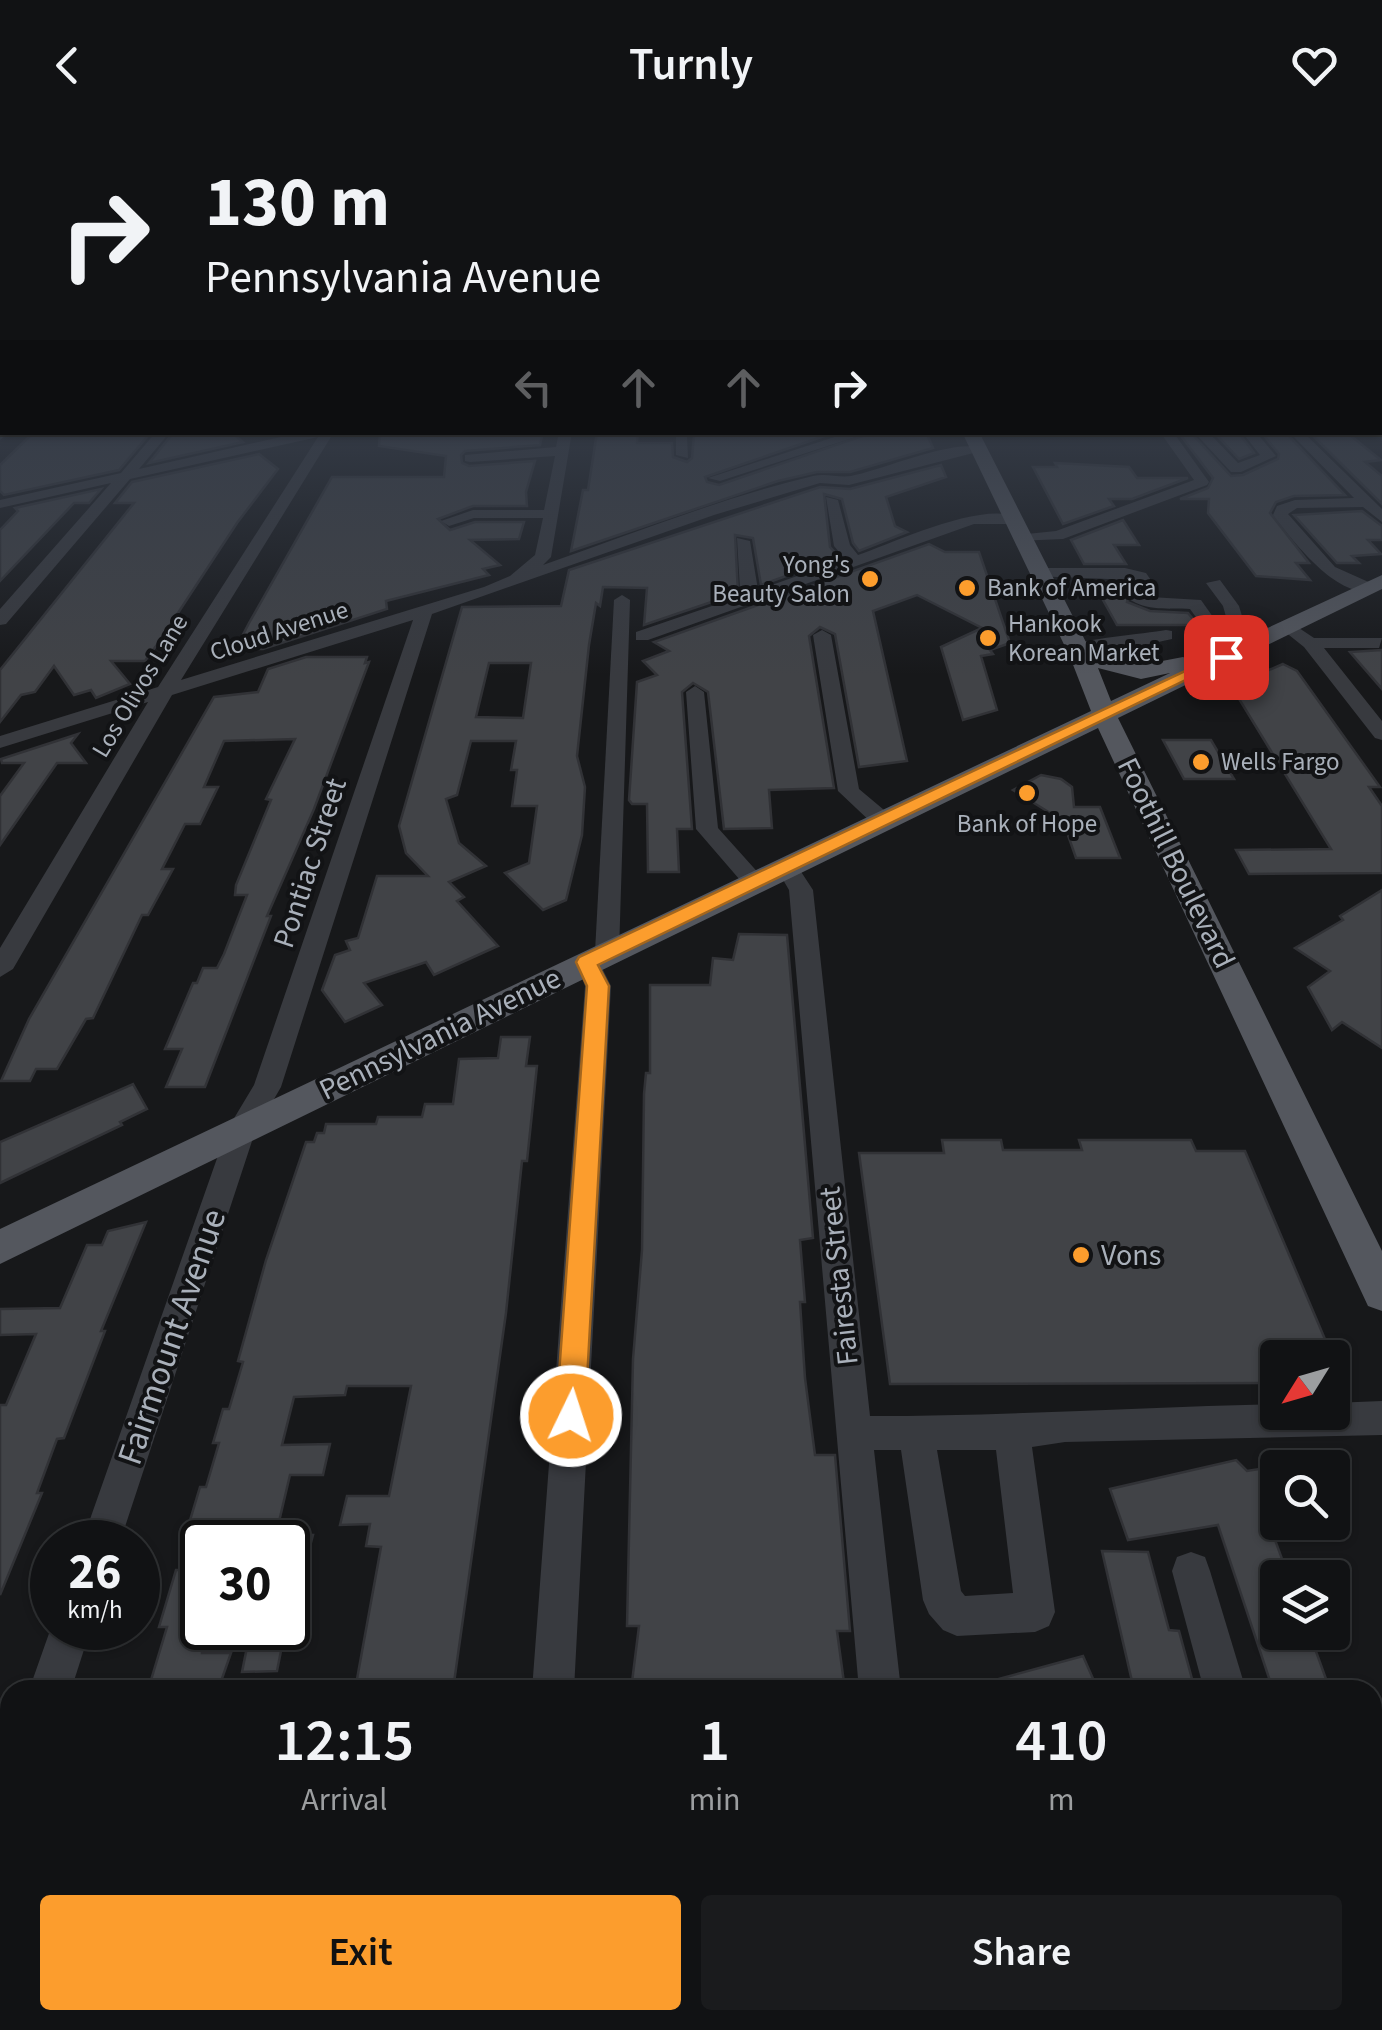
<!DOCTYPE html>
<style>
:root{--surface:#111214;--page:#1a1b1d;--text:#f1f3f6;--muted:#9c9ea0;--line:#303234;--accent:#fc9d2d}
body{margin:0;font-family:"Source Sans 3",sans-serif;background:var(--page);color:var(--text);height:100vh;display:flex;flex-direction:column;font-size:38px;white-space:nowrap}
*{box-sizing:border-box;margin:0}
p{font-size:32px;color:var(--muted)}
.icon{flex:none;width:55px;height:55px;fill:none;stroke:currentColor;stroke-width:2;stroke-linecap:round;stroke-linejoin:round}
.map{position:relative;flex:1;overflow:hidden}
.drawer{position:absolute;left:0px;top:1550px;width:1382px;height:350px;display:flex;flex-direction:column;background:var(--surface);border-radius:30px 30px 0 0;box-shadow:0 2px 8px #0004,0 0 0 2px var(--line)}
.drawer>*{flex:none}
.top-card{position:absolute;left:0px;top:0px;width:1382px;height:305px;box-shadow:0 2px 8px #0004,0 0 0 2px var(--line);background:#111214;color:var(--text);overflow:hidden}
.needle{width:65px;rotate:233deg}
.buttons{position:absolute;left:1260px;top:1210px;display:grid;gap:20px}
.buttons a{display:grid;place-items:center;width:90px;height:90px;border-radius:10px;background:var(--surface);box-shadow:0 2px 8px #0004,0 0 0 2px var(--line);font-size:50px}
.speed{position:absolute;left:30px;top:1390px;display:flex;gap:20px;font-size:50px;font-weight:700;text-align:center}
.speed>*{display:grid;place-content:center;width:130px;height:130px;border-radius:50%;background:var(--surface);box-shadow:0 2px 8px #0004,0 0 0 2px var(--line);line-height:1}
.speed small{font-size:25px;font-weight:400}
.speed .limit{border:5px solid #111;border-radius:15px;background:#fff;color:#111}
.pin{position:absolute;display:grid;place-items:center;width:85px;height:85px;color:#fff;margin:-42px;border-radius:20px;box-shadow:0 5px 15px #0006}
.me{position:absolute;width:110px;margin:-55px;rotate:4deg;stroke-linejoin:round;filter:drop-shadow(0 0 8px #0008)}
.turn{display:flex;align-items:center;gap:35px;height:210px;padding:0 40px;font-size:45px}
.turn .icon{width:130px;height:130px;stroke-width:2.5}
.turn b{display:block;font-size:70px;line-height:85px}
.lanes{display:flex;align-items:center;height:95px;padding:0 40px;background:#0003;justify-content:center;gap:50px;direction:ltr}
.lanes .off{opacity:.35}
.eta{display:flex;justify-content:space-evenly;align-items:center;height:170px;text-align:center}
.eta b{font-size:60px;font-weight:600;line-height:70px}
.action{display:flex;gap:20px;margin-top:auto;padding:20px 40px}
.action a{flex:1;height:115px;border-radius:10px;background:var(--accent);color:#111;font-size:40px;font-weight:600;line-height:115px;text-align:center}
.action a+a{background:var(--page);color:var(--text)}
header{display:flex;justify-content:space-between;align-items:center;height:130px;padding:0 40px;background:var(--surface);font-size:45px;font-weight:600}
.map>svg:first-child{display:block}
</style>
<header><svg class="icon" aria-label="back" viewBox="0 0 24 24"><path d="M15 5l-7 7 7 7"/></svg>Turnly<svg class="icon" aria-label="heart" viewBox="0 0 24 24"><path d="M12 20l-8-8c-3-5 5-10 8-4 3-6 11-1 8 4z"/></svg></header>
<div class="map">
<svg width="1382" height="1900" viewBox="0 0 1382 1900">
<rect width="100%" height="100%" fill="#17181a"/>
<g fill="#414347" stroke="#313236" stroke-width="2.5" fill-rule="evenodd">
<path d="M 46,302 L 151,302 L 119,340 L 4,365 L 0,361 L 0,335 L 33,303 Z"/>
<path d="M 174,302 L 231,302 L 243,312 L 149,333 Z"/>
<path d="M 380,302 L 543,302 L 540,315 L 465,321 L 461,325 L 462,333 L 469,336 L 535,331 L 526,362 L 527,376 L 473,376 L 438,389 L 450,400 L 475,392 L 524,392 L 519,409 L 470,410 L 500,435 L 483,439 L 489,445 L 386,471 L 387,479 L 263,519 L 241,519 L 242,516 L 237,516 L 249,493 L 332,347 L 444,347 L 446,326 L 379,316 Z"/>
<path d="M 597,302 L 638,302 L 637,313 L 672,313 L 673,327 L 687,332 L 692,328 L 694,305 L 836,302 L 705,347 L 707,352 L 719,355 L 874,302 L 926,302 L 933,318 L 850,342 L 817,342 L 778,351 L 571,421 L 583,360 L 588,360 Z"/>
<path d="M 1178,302 L 1190,302 L 1231,346 L 1243,345 L 1278,329 L 1279,324 L 1261,302 L 1285,302 L 1345,365 L 1294,366 L 1276,372 L 1270,383 L 1309,433 L 1296,433 L 1310,450 L 1256,446 L 1208,383 L 1209,369 L 1180,369 L 1208,358 L 1213,348 Z"/>
<path d="M 1214,302 L 1238,302 L 1254,323 L 1239,329 Z"/>
<path d="M 1309,302 L 1346,302 L 1381,330 L 1365,332 L 1382,346 L 1382,374 Z"/>
<path d="M 259,324 L 278,339 L 237,393 L 159,512 L 145,531 L 111,531 L 130,554 L 96,568 L 91,560 L 74,565 L 54,536 L 35,562 L 21,565 L 0,592 L 0,540 L 134,373 L 115,373 L 132,352 Z"/>
<path d="M 1055,333 L 1129,337 L 1137,348 L 1188,348 L 1132,369 L 1109,369 L 1114,376 L 1063,394 L 1033,337 L 1057,337 Z"/>
<path d="M 941,335 L 946,347 L 886,367 L 895,396 L 907,402 L 859,421 L 853,413 L 842,369 L 824,364 L 830,417 L 839,427 L 761,455 L 753,408 L 735,405 L 738,463 L 644,495 L 647,458 L 603,457 L 600,476 L 596,473 L 589,515 L 577,626 L 585,657 L 582,705 L 566,770 L 543,780 L 505,743 L 529,733 L 537,676 L 512,676 L 517,640 L 511,640 L 516,611 L 471,611 L 457,665 L 446,669 L 459,713 L 486,736 L 449,752 L 464,767 L 457,771 L 498,816 L 434,845 L 426,832 L 364,853 L 382,875 L 345,892 L 322,860 L 335,825 L 350,820 L 346,811 L 358,808 L 377,746 L 428,746 L 406,723 L 399,696 L 462,477 L 561,476 L 569,440 L 820,357 L 850,359 ZM 489,533 L 531,533 L 523,588 L 476,587 Z"/>
<path d="M 101,359 L 89,373 L 74,373 L 0,451 L 0,400 L 18,381 L 15,378 Z"/>
<path d="M 1362,381 L 1382,396 L 1382,410 L 1368,410 L 1381,424 L 1352,426 L 1359,433 L 1337,433 L 1294,385 Z"/>
<path d="M 1123,390 L 1139,415 L 1114,415 L 1126,434 L 1084,434 L 1071,410 Z"/>
<path d="M 929,414 L 945,422 L 979,422 L 1010,513 L 990,520 L 993,524 L 981,526 L 997,580 L 963,590 L 941,517 L 982,498 L 917,465 L 873,481 L 907,631 L 859,637 L 835,504 L 820,497 L 809,506 L 834,658 L 769,660 L 772,698 L 724,699 L 708,562 L 693,553 L 682,562 L 692,699 L 677,699 L 679,742 L 648,742 L 647,674 L 632,674 L 629,670 L 637,552 L 657,545 L 643,531 L 669,521 L 654,512 Z"/>
<path d="M 1093,452 L 1132,454 L 1127,472 L 1150,481 L 1188,483 L 1198,495 L 1117,495 Z"/>
<path d="M 1382,520 L 1382,559 L 1350,522 Z"/>
<path d="M 306,527 L 367,527 L 365,533 L 369,532 L 314,679 L 267,786 L 271,786 L 205,957 L 166,957 L 182,919 L 165,919 L 193,853 L 197,853 L 203,838 L 217,838 L 224,824 L 247,765 L 235,765 L 236,755 L 271,670 L 266,669 L 295,609 L 224,611 L 204,657 L 218,657 L 200,694 L 185,694 L 162,739 L 173,739 L 148,785 L 142,785 L 93,888 L 86,889 L 57,939 L 36,939 L 30,951 L 1,951 L 29,889 L 214,567 L 258,562 L 268,539 Z"/>
<path d="M 1283,534 L 1297,541 L 1380,657 L 1369,657 L 1382,676 L 1382,743 L 1249,744 L 1236,720 L 1331,719 L 1236,564 L 1236,554 Z"/>
<path d="M 78,604 L 71,613 L 86,633 L 57,633 L 0,715 L 0,666 L 24,633 L 2,633 L 1,629 Z"/>
<path d="M 1163,610 L 1211,610 L 1234,649 L 1184,649 Z"/>
<path d="M 1041,645 L 1061,649 L 1072,657 L 1074,677 L 1100,677 L 1120,728 L 1076,728 L 1063,691 L 1013,660 Z"/>
<path d="M 1382,760 L 1382,918 L 1342,892 L 1332,900 L 1308,857 L 1330,841 L 1295,818 L 1343,790 L 1340,786 Z"/>
<path d="M 739,804 L 787,805 L 813,1108 L 800,1110 L 805,1172 L 800,1172 L 805,1248 L 815,1325 L 835,1325 L 850,1501 L 837,1501 L 845,1560 L 631,1560 L 639,1496 L 627,1496 L 633,1229 L 642,1120 L 644,964 L 646,943 L 650,943 L 650,855 L 710,855 L 713,828 L 733,830 Z"/>
<path d="M 501,907 L 530,907 L 526,936 L 537,936 L 527,1031 L 522,1031 L 506,1183 L 453,1560 L 355,1560 L 381,1417 L 366,1416 L 370,1394 L 340,1395 L 347,1366 L 389,1366 L 411,1256 L 347,1256 L 345,1265 L 294,1267 L 282,1315 L 330,1314 L 323,1345 L 290,1345 L 278,1396 L 202,1397 L 202,1523 L 231,1523 L 218,1560 L 148,1560 L 167,1497 L 159,1497 L 176,1440 L 183,1440 L 196,1397 L 188,1397 L 200,1357 L 206,1357 L 219,1313 L 213,1313 L 223,1279 L 229,1279 L 243,1232 L 238,1231 L 266,1130 L 306,1012 L 314,1012 L 317,1003 L 324,1003 L 326,994 L 376,994 L 378,987 L 422,987 L 425,974 L 453,974 L 459,929 L 498,928 Z"/>
<path d="M 133,954 L 147,979 L 120,992 L 122,995 L 0,1053 L 0,1012 Z"/>
<path d="M 942,1010 L 1001,1010 L 1003,1020 L 1082,1020 L 1079,1010 L 1191,1010 L 1196,1021 L 1245,1021 L 1333,1228 L 1278,1228 L 1278,1253 L 890,1254 L 859,1023 L 944,1023 Z"/>
<path d="M 146,1092 L 101,1201 L 105,1201 L 64,1308 L 57,1309 L 37,1363 L 42,1363 L 0,1465 L 0,1275 L 6,1275 L 36,1204 L 0,1205 L 0,1179 L 60,1178 L 87,1115 L 102,1115 L 108,1101 Z"/>
<path d="M 1236,1330 L 1247,1341 L 1278,1336 L 1278,1386 L 1267,1388 L 1289,1448 L 1278,1448 L 1278,1502 L 1309,1502 L 1330,1560 L 1273,1560 L 1218,1395 L 1128,1410 L 1110,1359 Z"/>
<path d="M 288,1404 L 313,1405 L 295,1474 L 288,1473 Z"/>
<path d="M 1102,1421 L 1148,1422 L 1169,1500 L 1179,1501 L 1195,1560 L 1134,1560 Z"/>
<path d="M 285,1501 L 277,1541 L 242,1542 L 250,1502 Z"/>
<path d="M 1083,1526 L 1098,1560 L 985,1560 L 984,1553 Z"/>
</g>
<g fill="none" stroke-linecap="round" stroke-linejoin="round">
<g fill="#383a3f" fill-rule="evenodd">
<path d="M 2,298 L 2,302 L 10,302 L 0,310 Z"/>
<path d="M 156,302 L 170,302 L 139,339 L 303,302 L 334,302 L 181,550 L 484,457 L 510,446 L 535,425 L 543,388 L 474,388 L 449,396 L 441,391 L 473,380 L 544,380 L 555,326 L 470,332 L 465,331 L 465,325 L 556,317 L 559,302 L 572,302 L 551,427 L 543,435 C 632,404 721,368 813,346 C 826,343 839,348 851,346 C 881,341 961,305 985,320 L 849,355 L 820,353 L 714,385 L 432,484 L 281,957 L 255,1002 L 120,1412 L 82,1412 L 227,1000 L 254,955 L 413,490 L 172,565 L 13,839 L 0,847 L 0,818 L 148,572 L 0,618 L 0,606 L 158,557 L 318,307 L 130,349 L 6,494 L 0,495 L 0,479 L 111,353 L 0,378 L 0,370 L 121,343 Z"/>
<path d="M 676,302 L 691,302 L 687,307 L 688,328 L 676,325 Z"/>
<path d="M 850,302 L 871,302 L 720,351 L 708,348 Z"/>
<path d="M 966,302 L 1019,302 L 971,309 L 966,308 Z"/>
<path d="M 1160,302 L 1173,302 L 1209,352 L 1207,355 L 1063,409 L 1017,411 L 1017,405 L 1056,401 L 1194,350 Z"/>
<path d="M 1194,302 L 1208,302 L 1238,333 L 1260,325 L 1242,302 L 1256,302 L 1276,326 L 1241,342 L 1231,342 Z"/>
<path d="M 1289,302 L 1303,302 L 1382,379 L 1382,392 L 1363,377 L 1297,378 L 1288,384 L 1335,437 L 1373,454 L 1373,462 C 1334,466 1294,412 1273,385 L 1277,376 L 1295,370 L 1354,368 Z"/>
<path d="M 826,367 L 838,370 L 850,415 L 858,425 C 893,413 988,368 1020,389 L 1012,394 L 974,394 L 648,510 L 636,510 L 636,502 L 744,465 L 740,460 L 737,408 L 750,411 L 758,460 L 845,429 L 834,416 Z"/>
<path d="M 1039,438 L 1125,438 L 1146,443 L 1155,456 L 1150,467 L 1201,470 L 1218,494 L 1230,501 L 1223,476 L 1206,453 L 1220,450 L 1239,476 L 1245,496 L 1264,511 L 1253,521 C 1227,524 1204,499 1190,479 C 1169,478 1146,481 1129,469 L 1139,456 L 1134,450 L 1033,446 L 1031,443 Z"/>
<path d="M 622,465 L 630,470 L 619,822 L 607,830 L 595,822 L 614,470 Z"/>
<path d="M 1290,492 L 1314,508 L 1382,508 L 1379,518 L 1324,518 L 1382,591 L 1382,610 L 1375,608 L 1304,517 L 1284,501 L 1284,493 Z"/>
<path d="M 822,500 L 831,505 L 859,659 L 890,685 L 893,690 L 890,695 L 874,695 L 838,661 L 813,505 Z"/>
<path d="M 1166,500 L 1172,501 L 1172,509 C 1149,514 1086,531 1067,517 C 1078,509 1145,504 1166,500 Z"/>
<path d="M 695,556 L 704,562 L 718,698 L 762,747 L 766,752 L 762,757 L 746,757 L 696,699 L 686,562 Z"/>
<path d="M 786,729 L 794,731 L 813,760 L 870,1286 C 1006,1286 1141,1277 1278,1274 L 1278,1282 L 1332,1282 L 1332,1273 L 1382,1271 L 1382,1305 L 1065,1312 L 1032,1317 L 1055,1482 L 1049,1496 L 1035,1502 L 957,1506 L 943,1500 L 929,1484 L 923,1470 L 901,1320 L 874,1320 L 901,1560 L 859,1560 L 789,760 L 775,736 ZM 937,1320 L 996,1320 L 1013,1463 L 965,1466 L 961,1461 Z"/>
<path d="M 587,824 L 596,826 L 611,856 L 574,1560 L 532,1560 L 585,856 L 575,832 Z"/>
<path d="M 1191,1422 L 1205,1427 L 1210,1441 L 1246,1560 L 1204,1560 L 1172,1441 L 1177,1427 Z"/>
<path d="M 52,1495 L 91,1498 L 71,1560 L 29,1560 Z"/>
<path d="M 10,1652 L 10,1721 L 0,1725 L 0,1656 Z"/>
<path d="M 1295,1890 L 1343,1890 L 1346,1900 L 1298,1900 Z"/>
</g>
<path fill="#54575e" fill-rule="evenodd" d="M 962,302 L 979,302 L 1091,522 L 1141,535 L 1183,527 L 1194,532 L 1382,445 L 1382,459 L 1118,588 L 1382,1121 L 1382,1181 L 1368,1176 L 1098,598 L 0,1134 L 0,1099 L 1091,581 L 1070,527 ZM 1098,538 L 1141,549 L 1170,543 L 1111,571 Z"/>
</g>
<linearGradient id="sky" x2="0" y2="1"><stop stop-color="#0d0d0e"/><stop offset="0.51" stop-color="#363d49"/><stop offset="1" stop-color="#363d49" stop-opacity="0"/></linearGradient>
<rect width="1382" height="545" fill="url(#sky)"/>
<path fill="#fc9d2d" stroke="#a4661d" stroke-width="2.5" d="M 1221,524 L 1233,527 L 598,835 L 609,856 L 585,1286 L 581,1296 L 571,1300 L 561,1296 L 556,1286 L 587,856 L 576,832 L 579,827 Z"/>
<g fill="#fc9d2d" stroke="#121315" stroke-width="4">
<circle cx="870" cy="449" r="10"/>
<circle cx="967" cy="458" r="10"/>
<circle cx="988" cy="508" r="10"/>
<circle cx="1201" cy="632" r="10"/>
<circle cx="1027" cy="663" r="10"/>
<circle cx="1081" cy="1125" r="10"/>
</g>
<g text-anchor="middle" dominant-baseline="central" stroke-width="8" stroke-linejoin="round" paint-order="stroke">
<g font-size="25" fill="#a9b0ba" stroke="#121315" text-anchor="start">
<text x="850" y="435" text-anchor="end">Yong's<tspan x="850" dy="29">Beauty Salon</tspan></text>
<text x="987" y="458">Bank of America</text>
<text x="1008" y="494">Hankook<tspan x="1008" dy="29">Korean Market</tspan></text>
<text x="1221" y="632">Wells Fargo</text>
<text x="1027" y="694" text-anchor="middle">Bank of Hope</text>
</g>
<g font-size="25" fill="#a9b0ba" stroke="#121315">
<text transform="translate(279 501) rotate(-18)">Cloud Avenue</text>
<text transform="translate(140 556) rotate(-59)">Los Olivos Lane</text>
</g>
<g font-size="30" fill="#a9b0ba" stroke="#121315">
<text transform="translate(310 733) rotate(-72)">Pontiac Street</text>
<text transform="translate(1176 733) rotate(64)">Foothill Boulevard</text>
<text transform="translate(440 904) rotate(-26)">Pennsylvania Avenue</text>
<text transform="translate(839 1146) rotate(-96)">Fairesta Street</text>
</g>
<g font-size="30" fill="#a9b0ba" stroke="#121315" text-anchor="start">
<text x="1101" y="1125">Vons</text>
</g>
<g font-size="35" fill="#a9b0ba" stroke="#121315">
<text transform="translate(172 1207) rotate(-71)">Fairmount Avenue</text>
</g>
</g>
</svg>
<div class="buttons">
<a><svg class="needle" viewBox="-14 -14 28 28"><path d="M0-13l5 13h-10z" fill="#e53935"/><path d="M0 13l5-13h-10z" fill="#9c9ea0"/></svg></a>
<a><svg class="icon" aria-label="search" viewBox="0 0 24 24"><circle cx="10" cy="10" r="6"/><path d="M15 15l6 6"/></svg></a>
<a><svg class="icon" aria-label="layers" viewBox="0 0 24 24"><path d="M12 4l9 5-9 5-9-5zM3 14l9 5 9-5"/></svg></a>
</div>
<div class="speed"><div>26<small>km/h</small></div><div class="limit">30</div></div>
<div class="pin" style="left:1226px;top:527px;background:#d93025"><svg class="icon" aria-label="arrive" viewBox="0 0 24 24"><path d="M6 21V4h12l-3 4 3 4H6"/></svg></div>
<svg class="me" style="left:571px;top:1286px" viewBox="-20 -20 40 40"><circle r="17" fill="#fc9d2d" stroke="#fff" stroke-width="3"/><path d="M0-11L8 9 0 5-8 9z" fill="#fff"/></svg>
<div class="top-card">
<div class="turn"><svg class="icon" aria-label="right" viewBox="0 0 24 24"><path d="M7 20v-9h11M14 6l5 5-5 5"/></svg><div><b>130 m</b>Pennsylvania Avenue</div></div>
<div class="lanes"><svg class="icon off" aria-label="left" viewBox="0 0 24 24"><path d="M17 20v-9H6M10 6l-5 5 5 5"/></svg><svg class="icon off" aria-label="ahead" viewBox="0 0 24 24"><path d="M12 20V5M6 11l6-6 6 6"/></svg><svg class="icon off" aria-label="ahead" viewBox="0 0 24 24"><path d="M12 20V5M6 11l6-6 6 6"/></svg><svg class="icon" aria-label="right" viewBox="0 0 24 24"><path d="M7 20v-9h11M14 6l5 5-5 5"/></svg></div>
</div>
<section class="drawer">
<div class="eta">
<div><b>12:15</b><p>Arrival</p></div>
<div><b>1</b><p>min</p></div>
<div><b>410</b><p>m</p></div>
</div>
<div class="action"><a>Exit</a><a>Share</a></div>
</section>
</div>
